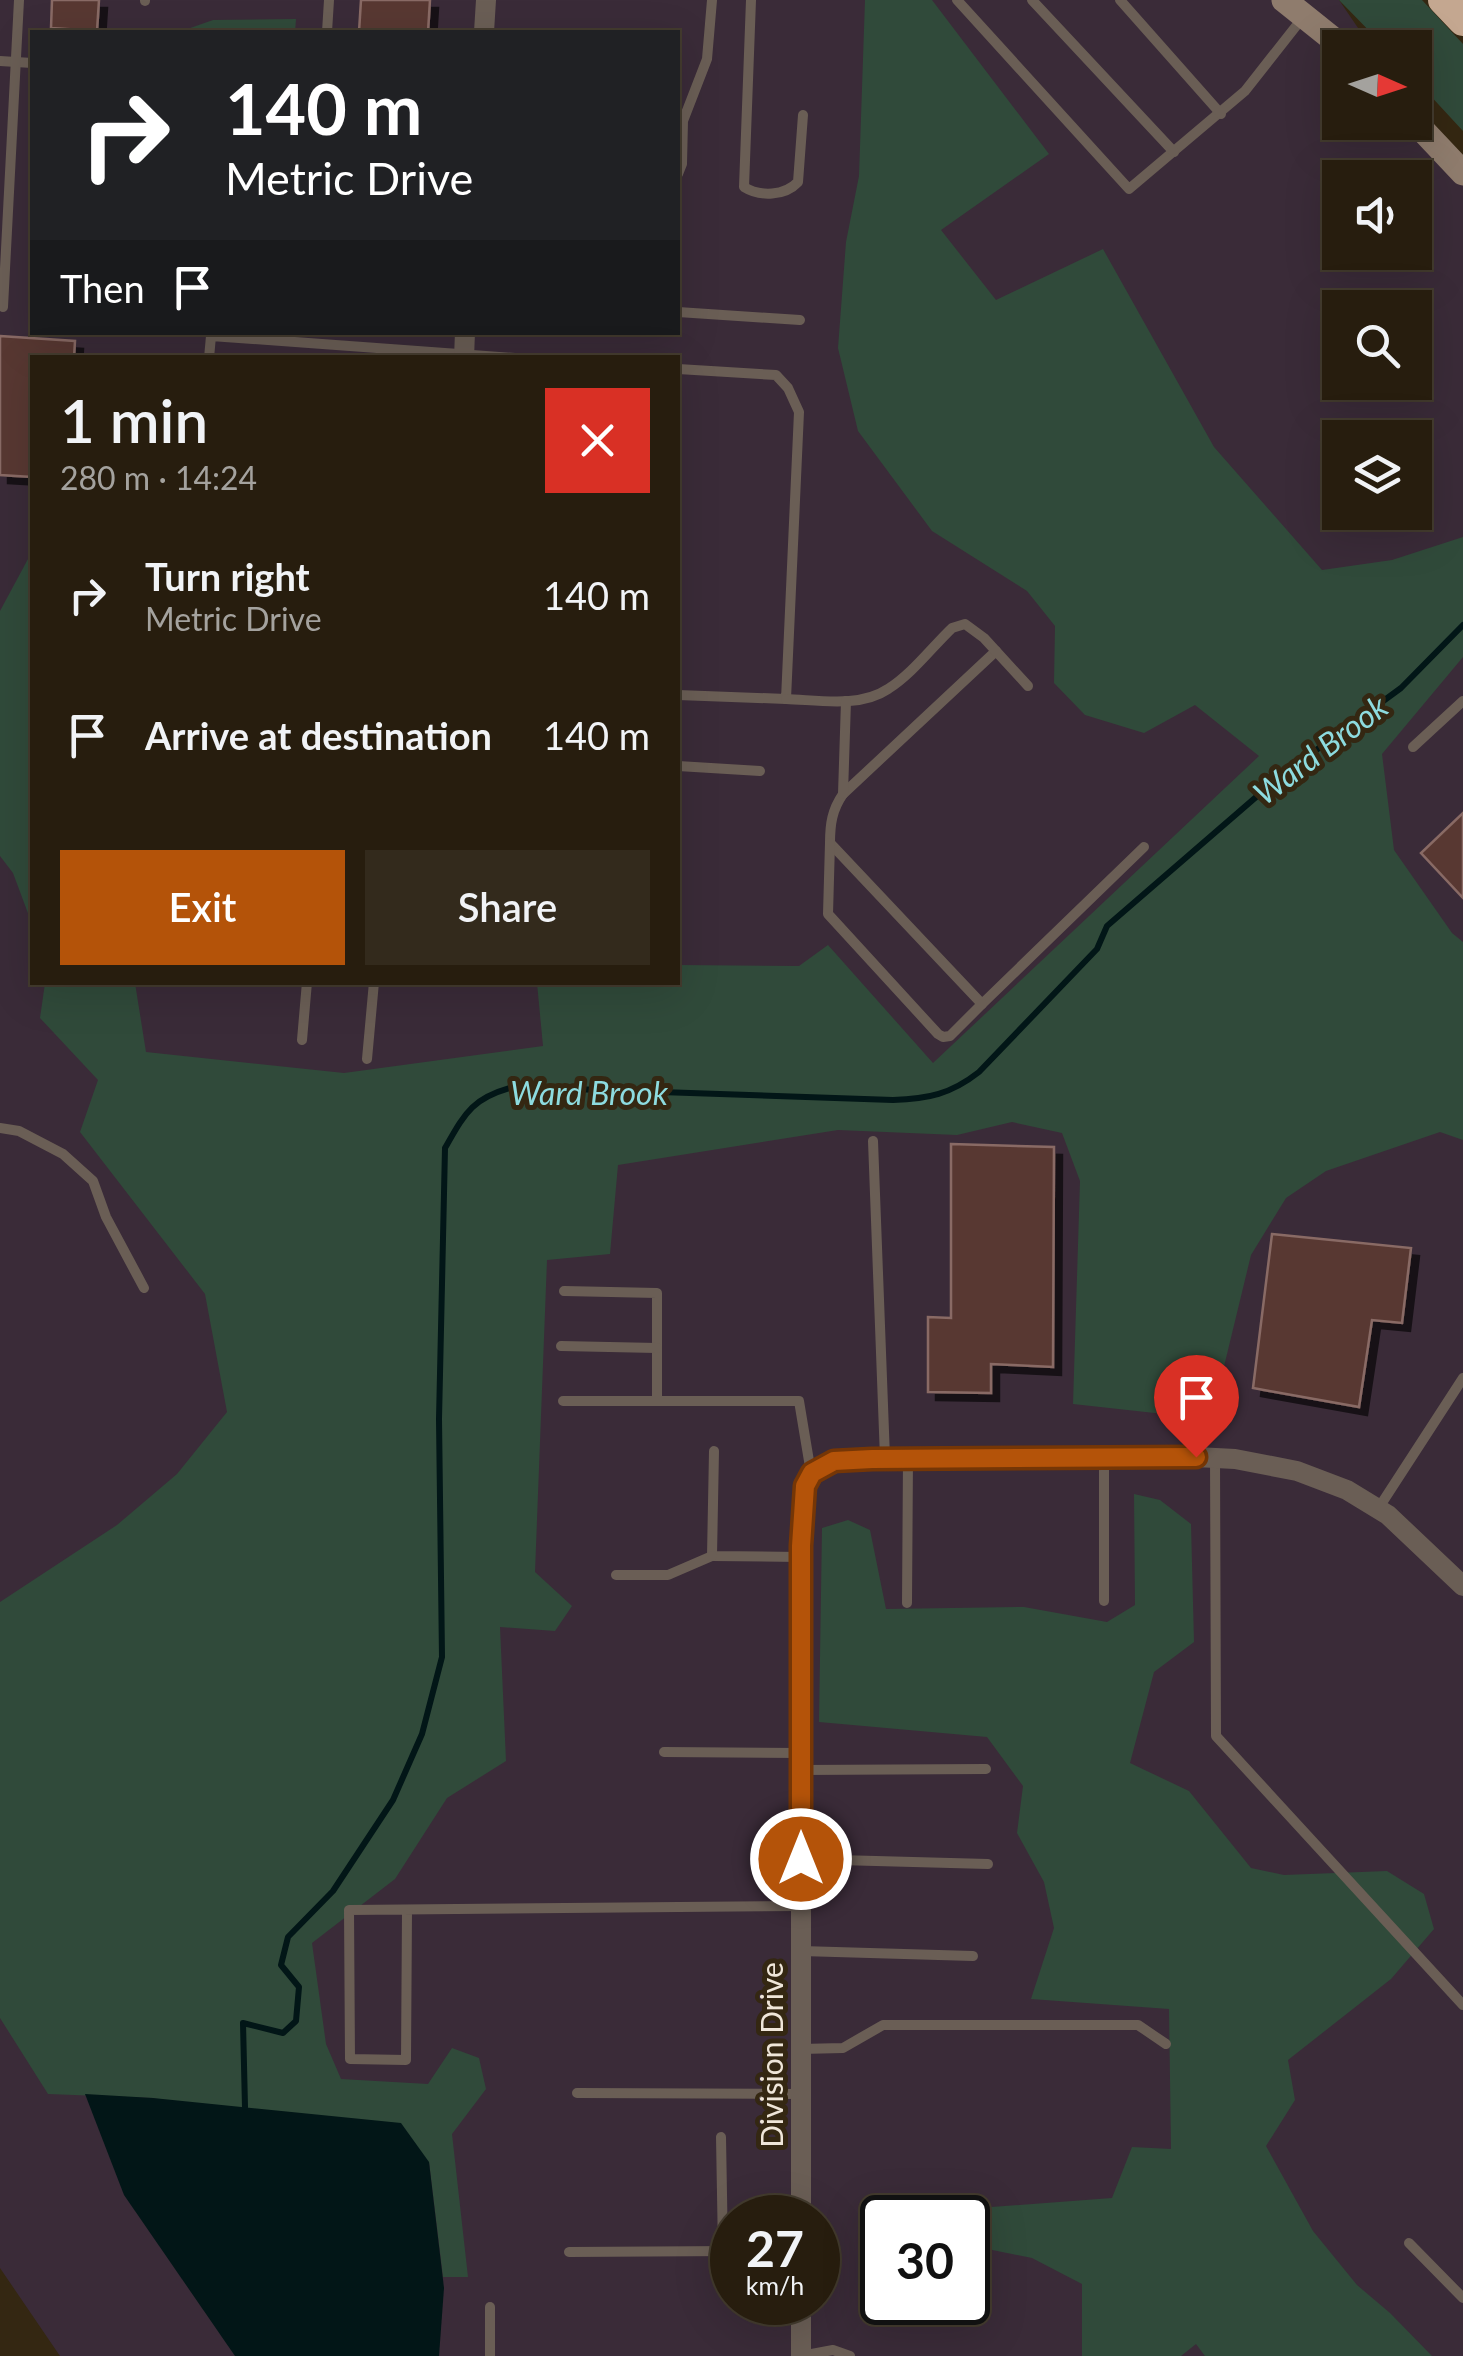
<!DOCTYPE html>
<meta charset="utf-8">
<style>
:root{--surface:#271d0e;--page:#332a1c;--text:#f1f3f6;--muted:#a4a29e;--line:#433b2e;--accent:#b45309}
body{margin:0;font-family:Lato,sans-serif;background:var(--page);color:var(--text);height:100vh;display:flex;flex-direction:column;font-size:38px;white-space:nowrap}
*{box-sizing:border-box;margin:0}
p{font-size:32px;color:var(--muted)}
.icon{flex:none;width:55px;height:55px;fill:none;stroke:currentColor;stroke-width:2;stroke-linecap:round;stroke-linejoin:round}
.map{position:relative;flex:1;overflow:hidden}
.drawer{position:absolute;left:30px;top:355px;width:650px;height:630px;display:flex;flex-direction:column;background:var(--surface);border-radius:0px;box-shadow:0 10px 40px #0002,0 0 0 2px var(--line)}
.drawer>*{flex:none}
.top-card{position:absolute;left:30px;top:30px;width:650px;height:305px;border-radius:0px;box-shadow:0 10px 40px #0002,0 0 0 2px var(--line);background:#202124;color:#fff;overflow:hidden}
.needle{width:65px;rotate:93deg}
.controls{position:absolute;left:1322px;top:30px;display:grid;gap:20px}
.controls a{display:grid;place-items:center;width:110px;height:110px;border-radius:0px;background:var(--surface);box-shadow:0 10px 40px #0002,0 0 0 2px var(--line);font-size:50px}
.speed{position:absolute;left:710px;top:2195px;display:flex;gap:20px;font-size:50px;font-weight:700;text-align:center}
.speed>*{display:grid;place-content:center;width:130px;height:130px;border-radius:50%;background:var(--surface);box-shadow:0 10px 40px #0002,0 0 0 2px var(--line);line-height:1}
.speed small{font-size:25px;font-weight:400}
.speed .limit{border:5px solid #111;border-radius:15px;background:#fff;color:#111}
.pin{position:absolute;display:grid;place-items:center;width:85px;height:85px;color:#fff;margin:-102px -42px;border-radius:50% 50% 50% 0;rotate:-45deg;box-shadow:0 0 10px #0007}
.pin .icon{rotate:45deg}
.me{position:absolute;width:110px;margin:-55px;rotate:0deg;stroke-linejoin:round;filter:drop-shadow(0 0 8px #0008)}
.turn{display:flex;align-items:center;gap:35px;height:210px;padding:0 30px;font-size:45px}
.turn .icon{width:130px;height:130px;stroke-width:2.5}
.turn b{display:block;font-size:70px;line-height:85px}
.then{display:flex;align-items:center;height:95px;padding:0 30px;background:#0003;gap:20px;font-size:38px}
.round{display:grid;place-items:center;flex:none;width:105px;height:105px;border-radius:0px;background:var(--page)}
.headline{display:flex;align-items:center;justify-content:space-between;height:170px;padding:0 30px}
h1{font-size:60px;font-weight:600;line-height:75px}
.primary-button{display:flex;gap:20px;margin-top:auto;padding:20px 30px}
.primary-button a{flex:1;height:115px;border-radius:0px;background:var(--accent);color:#fff;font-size:40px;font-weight:600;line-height:115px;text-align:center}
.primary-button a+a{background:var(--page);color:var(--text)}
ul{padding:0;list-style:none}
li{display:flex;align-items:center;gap:30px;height:140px;padding:0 30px}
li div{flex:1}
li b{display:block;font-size:38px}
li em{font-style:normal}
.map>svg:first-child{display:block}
</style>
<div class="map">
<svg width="1463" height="2356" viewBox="0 0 1463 2356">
<defs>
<filter id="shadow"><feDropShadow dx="8" dy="8" stdDeviation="0" flood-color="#0009"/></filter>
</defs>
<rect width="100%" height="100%" fill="#342712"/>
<path fill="#3a2b38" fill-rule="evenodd" d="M 0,0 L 1339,0 L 1371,47 L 1340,48 L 1340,122 L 1415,122 L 1463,185 L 1463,2356 L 60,2356 L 0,2268 ZM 32,32 L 678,32 L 678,332 L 32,332 ZM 1340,178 L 1415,178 L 1415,252 L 1340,252 ZM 1340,308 L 1415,308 L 1415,382 L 1340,382 ZM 32,358 L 678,358 L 678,982 L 32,982 ZM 1340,438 L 1415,438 L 1415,512 L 1340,512 ZM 732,2218 L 818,2218 L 818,2302 L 732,2302 ZM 882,2218 L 968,2218 L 968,2302 L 882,2302 Z"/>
<g fill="#304a3a">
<path d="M 865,0 L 932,0 L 1049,154 L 941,230 L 996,300 L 1103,249 L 1214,447 L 1322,570 L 1392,560 L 1463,537 L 1463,657 L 1382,754 L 1394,850 L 1452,933 L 1463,942 L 1463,1140 L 1440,1132 L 1326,1171 L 1286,1198 L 1251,1255 L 1220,1383 L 1200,1418 L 1073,1404 L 1080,1181 L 1062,1133 L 1012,1122 L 957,1135 L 838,1130 L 618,1165 L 610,1254 L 547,1260 L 535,1572 L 572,1606 L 555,1631 L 500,1627 L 506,1761 L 447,1798 L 395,1879 L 312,1943 L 326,2044 L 341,2079 L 428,2084 L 452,2048 L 479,2058 L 486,2089 L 452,2134 L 468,2277 L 443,2277 L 429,2162 L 153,2098 L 48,2094 L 0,2018 L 0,1602 L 117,1525 L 177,1474 L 227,1412 L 205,1294 L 80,1132 L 98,1080 L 40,1018 L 45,983 L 135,983 L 146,1052 L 344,1073 L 543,1046 L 537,983 L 678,982 L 678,965 L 799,966 L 828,945 L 933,1063 L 1259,756 L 1195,705 L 1144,733 L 1085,715 L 1054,683 L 1055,626 L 1027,591 L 932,531 L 858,431 L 838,348 L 846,242 L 859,176 Z"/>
<path d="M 1339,0 L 1422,0 L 1463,44 L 1463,131 L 1415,79 L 1415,48 L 1385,47 Z"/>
<path d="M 296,19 L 295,32 L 179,32 L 213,20 Z"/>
<path d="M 28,559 L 32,560 L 32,924 L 13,873 L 0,856 L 0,611 Z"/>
<path d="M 1134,1494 L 1160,1500 L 1191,1524 L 1194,1642 L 1154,1672 L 1130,1763 L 1189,1791 L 1251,1868 L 1284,1875 L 1387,1871 L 1424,1894 L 1434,1929 L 1391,1979 L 1288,2060 L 1295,2100 L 1266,2146 L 1313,2231 L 1357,2285 L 1390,2313 L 1432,2356 L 1205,2356 L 1196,2344 L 1181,2356 L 1082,2356 L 1082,2284 L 1032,2258 L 968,2245 L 968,2218 L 912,2217 L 911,2213 L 1112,2198 L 1132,2147 L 1171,2149 L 1169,2009 L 1031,1999 L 1054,1928 L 1044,1882 L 1017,1833 L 1023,1786 L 987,1737 L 819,1722 L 822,1528 L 848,1520 L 870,1530 L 886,1609 L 1024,1607 L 1107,1622 L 1135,1605 Z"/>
</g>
<path fill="#021617" d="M 85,2094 L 153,2098 L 401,2123 L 429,2162 L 444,2288 L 439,2356 L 235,2356 L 124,2195 Z"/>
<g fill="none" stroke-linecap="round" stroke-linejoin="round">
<path stroke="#021617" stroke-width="6" d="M 245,2107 L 243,2023 L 283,2033 L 296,2021 L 299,1987 L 281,1965 L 288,1937 L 333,1891 L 393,1800 L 422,1734 L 442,1657 L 439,1419 L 445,1148 C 465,1113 472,1098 513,1087 L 893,1100 C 928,1099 951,1094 979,1072 L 1097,949 L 1107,926 L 1278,778 L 1401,688 L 1463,625"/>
</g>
<g fill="#593933" stroke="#896b65" stroke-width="2.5" filter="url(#shadow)">
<path d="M 52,0 L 99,0 L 97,31 L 51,28 Z"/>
<path d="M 361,0 L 430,0 L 428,32 L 359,32 Z"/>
<path d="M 0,336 L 75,341 L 74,358 L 32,358 L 32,477 L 0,475 Z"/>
<path d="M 1463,813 L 1463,898 L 1421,853 Z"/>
<path d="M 951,1144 L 1054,1147 L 1053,1367 L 991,1364 L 991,1393 L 928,1392 L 928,1317 L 951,1318 Z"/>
<path d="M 1272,1234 L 1411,1248 L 1402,1323 L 1372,1320 L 1359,1407 L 1253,1388 Z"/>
</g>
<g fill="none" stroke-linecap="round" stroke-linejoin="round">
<g stroke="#6a5e55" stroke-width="10">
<path d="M 751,0 L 744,187 C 760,197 785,196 798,182 L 803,115"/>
<path d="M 957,0 L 1129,189 L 1245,91 L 1304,16"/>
<path d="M 1032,0 L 1174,152"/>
<path d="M 1120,0 L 1221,114"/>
<path d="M 145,1 L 145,0"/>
<path d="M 327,32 L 329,0"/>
<path d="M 0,61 L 32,63"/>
<path d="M 678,174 L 682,164 L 683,121 L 707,59 L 712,0"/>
<path d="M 3,307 L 19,0"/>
<path d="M 678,312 L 800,320"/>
<path d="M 209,358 L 211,336 L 515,358"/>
<path d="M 678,369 L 776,375 L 788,388 L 799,412 L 786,699 L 678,695"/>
<path d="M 996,651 L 843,794 C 832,810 830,824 830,843 L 982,1004 L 1144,847"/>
<path d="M 786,699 C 818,700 860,708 888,689 C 912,674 932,647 952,628 L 965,624 L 984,638 L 1028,686"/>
<path d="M 1413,747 L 1463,701"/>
<path d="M 678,766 L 760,771"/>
<path d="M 843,794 L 846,701"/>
<path d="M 830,843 L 828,914 L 938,1034 L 943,1037 L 950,1036 L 982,1004"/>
<path d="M 302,1040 L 307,982"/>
<path d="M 367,1059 L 374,982"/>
<path d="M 0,1128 L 19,1131 L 63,1154 L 93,1181 L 106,1217 L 144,1288"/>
<path d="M 873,1141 L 885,1458"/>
<path d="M 564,1291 L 657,1293 L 657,1401"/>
<path d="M 561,1346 L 657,1348"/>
<path d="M 563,1401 L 799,1401 L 811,1473"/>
<path d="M 714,1451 L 712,1556 L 800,1557"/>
<path d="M 1104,1458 L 1104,1601"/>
<path d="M 1215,1458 L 1216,1736 L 1463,2005"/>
<path d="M 1378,1509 L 1463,1378"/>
<path d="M 616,1575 L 668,1575 L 712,1556"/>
<path d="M 907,1603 L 908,1459"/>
<path d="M 664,1752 L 800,1753"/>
<path d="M 801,1770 L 986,1769"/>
<path d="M 801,1859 L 988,1864"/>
<path d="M 407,1911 L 406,2060 L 350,2059 L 349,1910 L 800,1906"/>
<path d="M 801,1951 L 973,1956"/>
<path d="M 801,2049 L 843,2048 L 883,2025 L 1138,2025 L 1166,2044"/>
<path d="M 577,2093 L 800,2094"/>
<path d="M 721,2137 L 723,2251"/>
<path d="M 1409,2243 L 1463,2298"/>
<path d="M 569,2252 L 732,2251"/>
<path d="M 490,2307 L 490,2356"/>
<path d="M 801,2356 L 833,2350 L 850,2356"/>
</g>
<g stroke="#6a5e55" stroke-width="20">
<path d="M 484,32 L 486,0"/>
<path d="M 464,358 L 465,332"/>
<path d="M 801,2218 L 801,1546 C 805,1479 797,1463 872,1459 L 1196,1457 L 1235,1459 L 1297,1471 L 1347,1490 L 1388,1515 L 1463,1586"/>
<path d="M 801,2356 L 801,2302"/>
</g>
<g stroke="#8f7c6d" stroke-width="25">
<path d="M 1284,0 L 1344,48"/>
<path d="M 1415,122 L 1463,173"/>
</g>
<path stroke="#c4a790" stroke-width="30" d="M 1443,0 L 1463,21"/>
</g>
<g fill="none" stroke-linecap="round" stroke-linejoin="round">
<defs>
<path id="route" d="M 801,1859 L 801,1546 L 805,1486 L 812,1473 L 834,1461 L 872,1459 L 1196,1457"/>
</defs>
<use href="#route" stroke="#753606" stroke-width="25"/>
<use href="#route" stroke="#b45309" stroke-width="18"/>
</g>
<g text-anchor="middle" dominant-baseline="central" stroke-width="10" stroke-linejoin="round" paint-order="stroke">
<g font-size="30" fill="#efe6d9" stroke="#342712">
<text transform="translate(771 2055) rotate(-90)">Division Drive</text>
</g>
<g font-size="32" font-style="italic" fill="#8ddbdf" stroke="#342712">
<text transform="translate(1320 749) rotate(-37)">Ward Brook</text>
<text x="589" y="1092">Ward Brook</text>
</g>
</g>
</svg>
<div class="controls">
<a><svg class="needle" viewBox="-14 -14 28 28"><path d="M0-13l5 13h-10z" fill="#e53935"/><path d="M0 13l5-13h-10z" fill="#a4a29e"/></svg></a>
<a><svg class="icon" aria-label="sound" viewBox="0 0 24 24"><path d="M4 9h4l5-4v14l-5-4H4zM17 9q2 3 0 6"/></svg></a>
<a><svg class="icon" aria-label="search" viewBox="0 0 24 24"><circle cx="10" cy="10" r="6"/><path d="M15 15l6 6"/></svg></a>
<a><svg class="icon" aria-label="layers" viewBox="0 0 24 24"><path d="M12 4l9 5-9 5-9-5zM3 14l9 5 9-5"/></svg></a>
</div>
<div class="speed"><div>27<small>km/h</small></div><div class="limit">30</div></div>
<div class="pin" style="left:1196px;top:1457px;background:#d93025"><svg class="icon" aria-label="arrive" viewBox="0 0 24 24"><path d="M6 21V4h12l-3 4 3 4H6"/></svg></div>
<svg class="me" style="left:801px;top:1859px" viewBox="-20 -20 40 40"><circle r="17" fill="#b45309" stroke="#fff" stroke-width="3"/><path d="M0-11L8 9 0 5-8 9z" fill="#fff"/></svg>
<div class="top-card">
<div class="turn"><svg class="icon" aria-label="right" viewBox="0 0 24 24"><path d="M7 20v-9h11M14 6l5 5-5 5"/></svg><div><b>140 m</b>Metric Drive</div></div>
<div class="then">Then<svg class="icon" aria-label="arrive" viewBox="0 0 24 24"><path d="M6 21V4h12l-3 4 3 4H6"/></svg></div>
</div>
<section class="drawer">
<div class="headline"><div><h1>1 min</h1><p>280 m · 14:24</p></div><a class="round" style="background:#d93025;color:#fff"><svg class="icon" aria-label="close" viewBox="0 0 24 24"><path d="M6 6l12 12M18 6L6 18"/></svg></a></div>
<ul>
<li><svg class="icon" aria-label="right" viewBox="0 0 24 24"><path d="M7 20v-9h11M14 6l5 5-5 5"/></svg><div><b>Turn right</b><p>Metric Drive</p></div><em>140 m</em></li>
<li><svg class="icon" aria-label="arrive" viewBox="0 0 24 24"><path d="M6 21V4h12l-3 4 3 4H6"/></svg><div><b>Arrive at destination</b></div><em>140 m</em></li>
</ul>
<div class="primary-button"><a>Exit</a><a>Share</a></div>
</section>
</div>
